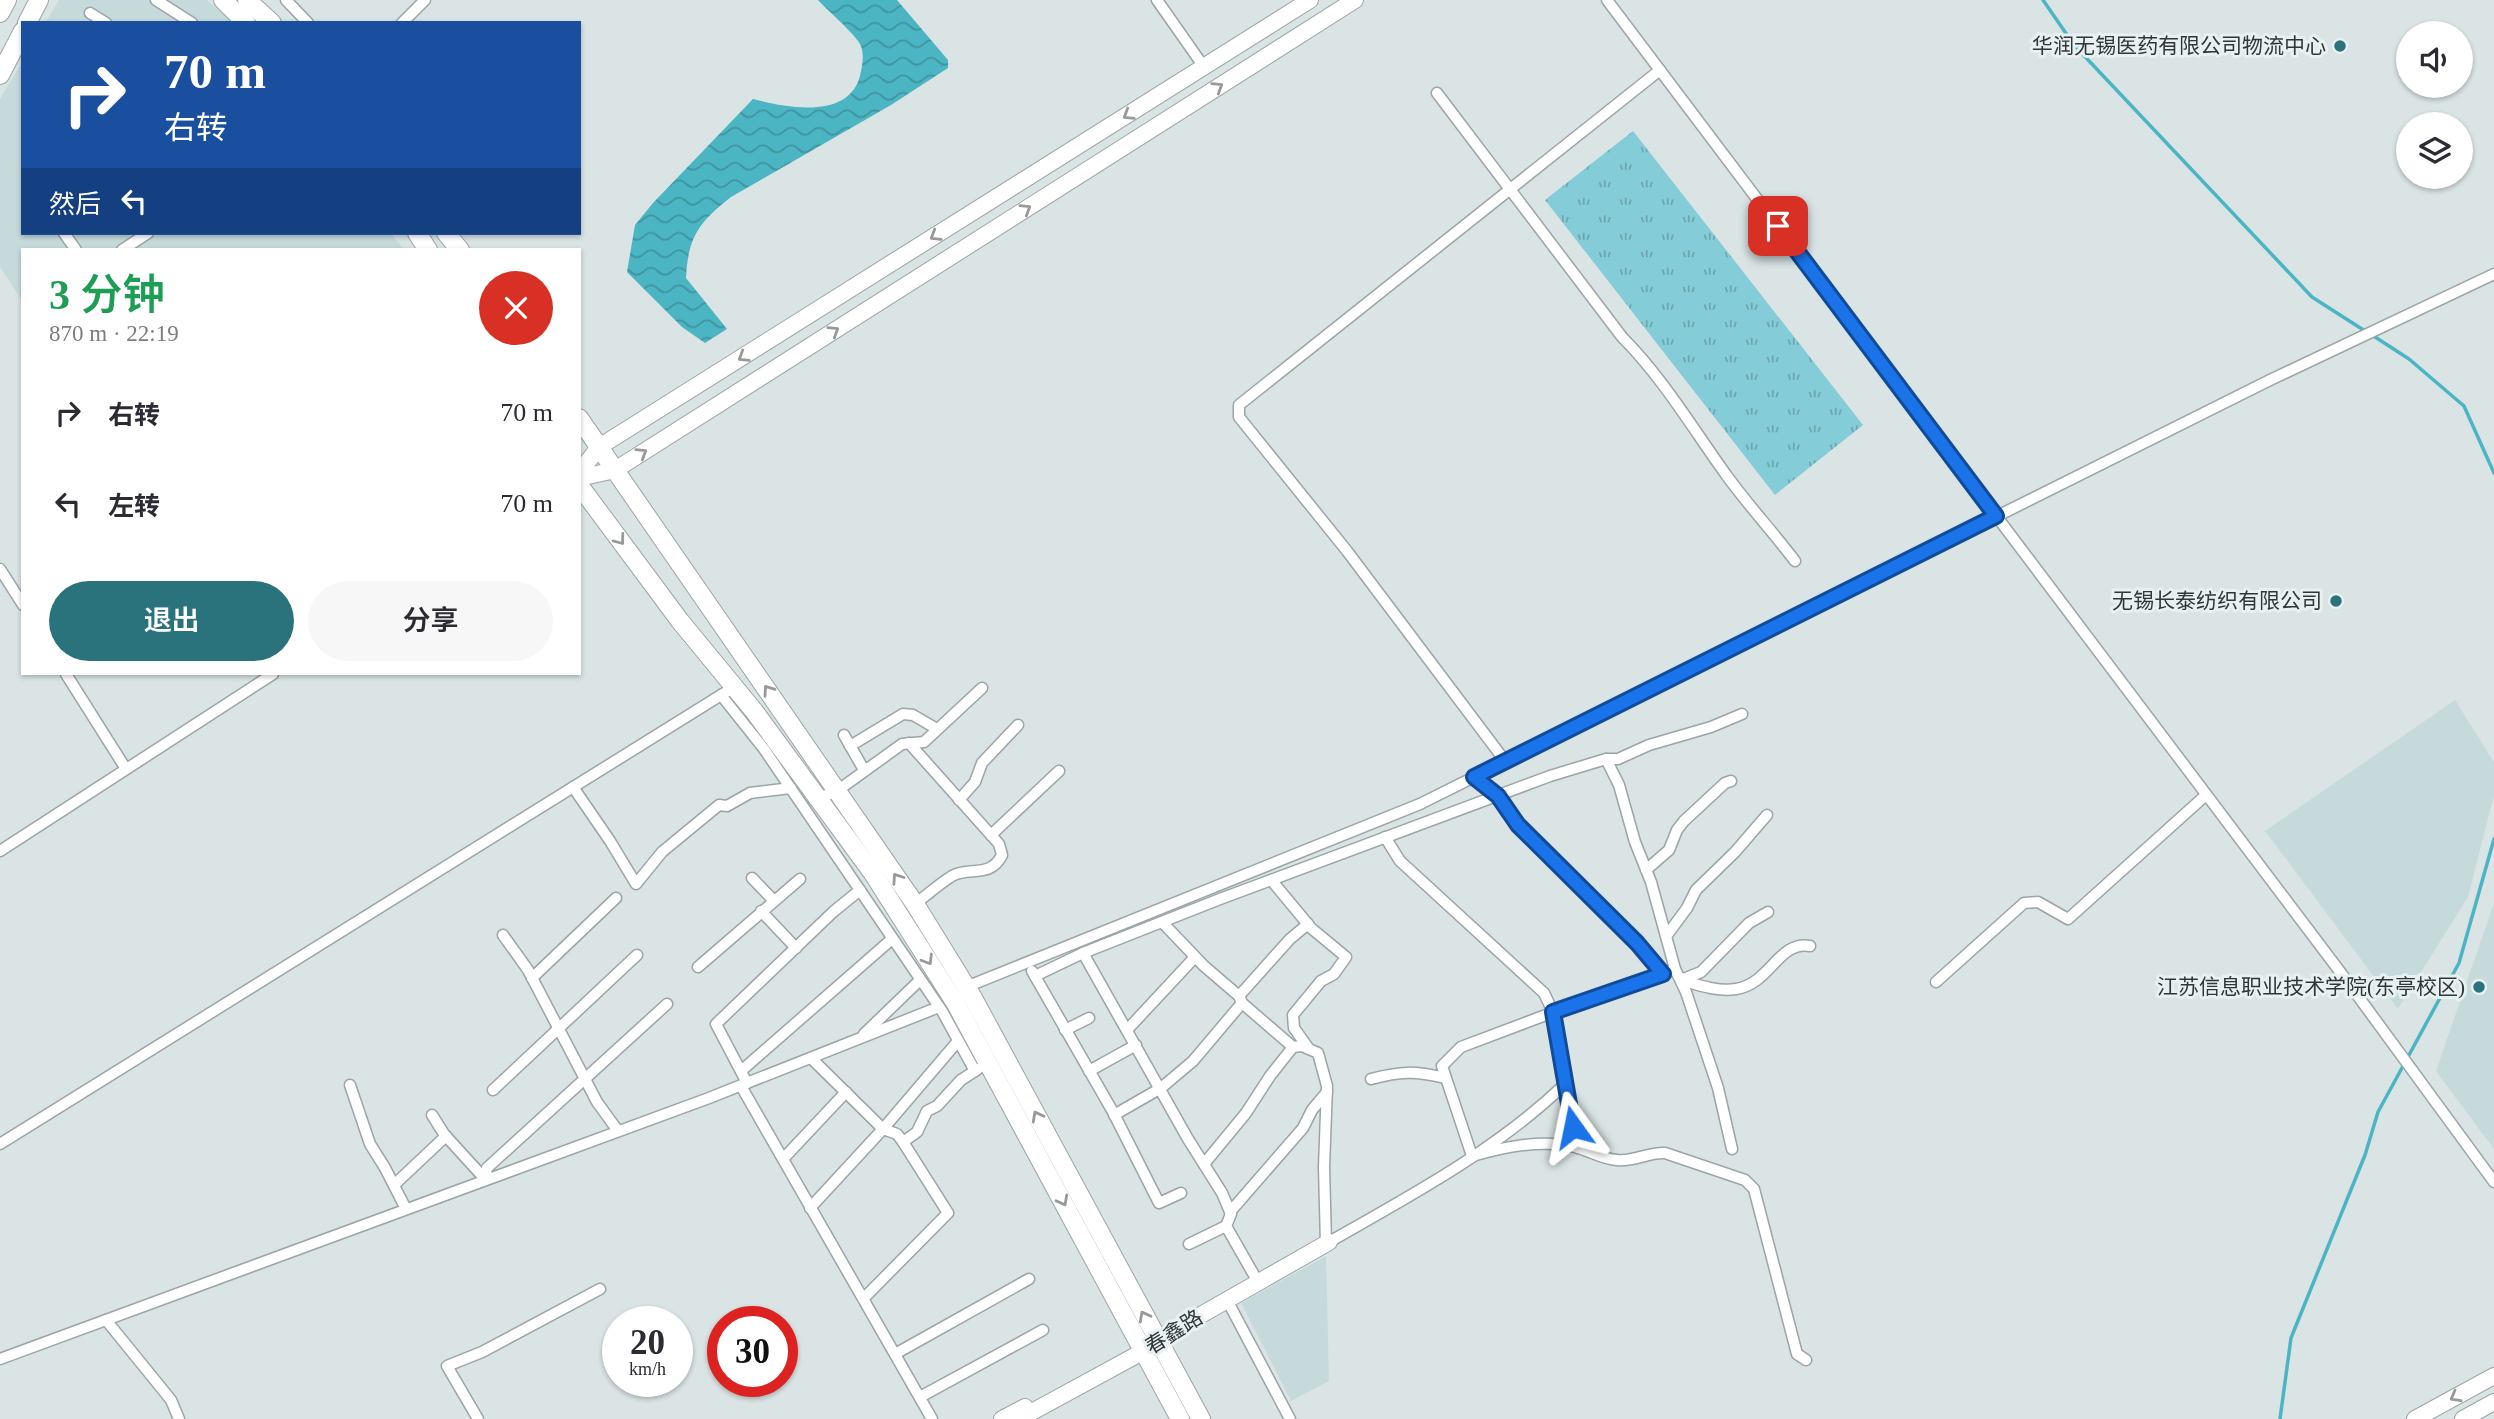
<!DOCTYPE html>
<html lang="zh">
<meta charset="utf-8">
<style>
:root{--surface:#fff;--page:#f7f7f7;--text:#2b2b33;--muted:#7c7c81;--accent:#2a727c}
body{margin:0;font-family:"Times New Roman","Noto Sans SC",serif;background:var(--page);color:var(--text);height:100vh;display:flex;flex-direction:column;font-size:26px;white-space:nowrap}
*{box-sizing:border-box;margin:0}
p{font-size:23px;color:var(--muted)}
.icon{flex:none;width:38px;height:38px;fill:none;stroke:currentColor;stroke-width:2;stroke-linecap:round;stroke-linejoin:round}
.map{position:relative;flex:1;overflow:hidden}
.sheet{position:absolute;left:21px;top:248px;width:560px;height:427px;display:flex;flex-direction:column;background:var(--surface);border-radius:0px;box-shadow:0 2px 5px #0004}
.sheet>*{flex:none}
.hud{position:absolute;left:21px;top:21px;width:560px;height:214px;border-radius:0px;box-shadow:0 2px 5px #0004;background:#1a4fa0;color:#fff;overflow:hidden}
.controls{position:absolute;left:2396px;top:21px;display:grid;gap:14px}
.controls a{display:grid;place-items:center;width:77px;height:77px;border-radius:50%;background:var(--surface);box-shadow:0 2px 5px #0004;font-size:35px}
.speed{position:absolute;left:602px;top:1306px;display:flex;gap:14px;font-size:35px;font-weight:700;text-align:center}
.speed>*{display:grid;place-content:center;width:91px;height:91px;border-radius:50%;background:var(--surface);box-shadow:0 2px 5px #0004;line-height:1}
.speed small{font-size:18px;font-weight:400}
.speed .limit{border:10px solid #d22;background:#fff;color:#111}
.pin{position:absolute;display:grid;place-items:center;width:60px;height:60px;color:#fff;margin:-30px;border-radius:14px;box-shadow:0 4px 10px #0006}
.me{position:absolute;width:77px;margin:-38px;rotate:348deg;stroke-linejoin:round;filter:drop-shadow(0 0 5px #0008)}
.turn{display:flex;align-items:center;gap:24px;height:147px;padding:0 28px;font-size:32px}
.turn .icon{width:91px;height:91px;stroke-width:2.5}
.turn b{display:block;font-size:49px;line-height:60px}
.then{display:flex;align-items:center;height:66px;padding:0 28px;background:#0003;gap:14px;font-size:26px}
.round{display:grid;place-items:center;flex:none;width:74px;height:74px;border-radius:37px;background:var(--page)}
.summary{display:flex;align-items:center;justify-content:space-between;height:119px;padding:0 28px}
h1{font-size:42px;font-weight:600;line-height:52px;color:#1e9e55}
.action{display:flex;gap:14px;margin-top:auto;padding:14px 28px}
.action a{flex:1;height:80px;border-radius:42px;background:var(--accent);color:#fff;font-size:28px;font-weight:600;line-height:80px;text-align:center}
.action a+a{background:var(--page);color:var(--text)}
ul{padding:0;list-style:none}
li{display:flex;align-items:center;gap:21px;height:91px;padding:0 28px}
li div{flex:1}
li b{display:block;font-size:26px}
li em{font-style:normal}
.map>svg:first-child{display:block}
</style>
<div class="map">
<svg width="2494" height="1419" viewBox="0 0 2494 1419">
<defs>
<pattern id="grass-tufts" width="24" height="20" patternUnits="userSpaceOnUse" patternTransform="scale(1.75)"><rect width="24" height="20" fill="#84ccd7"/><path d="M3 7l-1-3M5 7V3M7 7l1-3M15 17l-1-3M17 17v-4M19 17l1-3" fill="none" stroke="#6da6af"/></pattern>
<pattern id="water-waves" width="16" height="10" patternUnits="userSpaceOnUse" patternTransform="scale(1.75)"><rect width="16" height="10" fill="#4bb5c3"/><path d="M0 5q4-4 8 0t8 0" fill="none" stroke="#3f949f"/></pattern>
</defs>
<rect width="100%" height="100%" fill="#dae4e5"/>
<g fill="#c6dadc">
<path d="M 59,0 L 207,0 L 234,23 L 45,23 Z"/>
<path d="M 23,61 L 23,233 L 391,233 L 404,250 L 23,250 L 23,302 L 0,267 L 0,99 Z"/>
<path d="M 2455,700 L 2494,762 L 2494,795 L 2468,897 L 2398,1009 L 2265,831 Z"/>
<path d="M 2494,903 L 2494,1149 L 2436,1071 Z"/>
<path d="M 1326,1256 L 1329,1381 L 1291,1401 L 1241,1303 Z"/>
</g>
<path fill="url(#grass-tufts)" d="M 1633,131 L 1863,425 L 1775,495 L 1545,200 Z"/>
<path fill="url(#water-waves)" d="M 818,0 L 897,0 L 948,60 L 948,68 L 891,105 L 731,197 C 699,222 688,237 686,278 L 727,329 L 705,343 L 682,327 L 627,272 L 635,225 L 653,203 L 753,99 C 787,108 853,121 861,71 C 863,62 864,52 860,44 C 854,33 828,11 818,0 Z"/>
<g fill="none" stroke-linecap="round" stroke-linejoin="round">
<g stroke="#4bb5c3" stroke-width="3.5">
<path d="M 2043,0 L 2074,45 L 2312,297 L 2365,331"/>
<path d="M 2372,335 L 2409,359 L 2464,406 L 2494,473"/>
<path d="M 2280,1419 L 2291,1338 L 2365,1155 L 2378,1112 L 2459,963 L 2494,839"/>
</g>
<defs>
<g id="street">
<path d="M 156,0 L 192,23"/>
<path d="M 286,0 L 308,23"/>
<path d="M 1157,0 L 1204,67"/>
<path d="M 1607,0 L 2344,977 L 2494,1182"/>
<path d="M 90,13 L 106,23"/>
<path d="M 402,23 L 425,0"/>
<path d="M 1437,93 L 1622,337 C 1663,378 1693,429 1727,476 C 1748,505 1773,532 1795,561"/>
<path d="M 64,233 L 76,250"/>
<path d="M 122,250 L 148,233"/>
<path d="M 0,569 L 23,605"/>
<path d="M 66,674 L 126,769"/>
<path d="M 721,695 L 764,749 L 942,1011 L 975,1071"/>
<path d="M 844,735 L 864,770"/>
<path d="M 909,743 L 999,844 L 1002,855 C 990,879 969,866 952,876 C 939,884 927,895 915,904"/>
<path d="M 850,746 L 903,714 L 913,715 L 937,729"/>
<path d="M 1606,759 L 1619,785 L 1635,842 L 1651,882 L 1675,969 L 1686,992 L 1718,1088 L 1732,1149"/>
<path d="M 1505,761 L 1347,551 L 1239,417 L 1239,405 L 1660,70"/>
<path d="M 1474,777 L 1498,796 L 1518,825 L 1637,943 L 1663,974"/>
<path d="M 573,787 L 610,841 L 636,884 L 662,852 L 719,805 L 727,806 L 750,793 L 791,788"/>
<path d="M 814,800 L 837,791 L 902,744 L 924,742 L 982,688"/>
<path d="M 959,800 L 975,782 L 982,763 L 1018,725"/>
<path d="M 991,835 L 1059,771"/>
<path d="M 0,851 L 273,674"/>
<path d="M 1646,870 L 1669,850 L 1677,830 L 1684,821 L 1725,783 L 1731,781"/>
<path d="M 752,878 L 774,901"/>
<path d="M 1272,881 L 1311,928 L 1346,957 L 1334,974 L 1321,981 L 1293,1015 L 1294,1028 L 1309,1049"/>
<path d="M 761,911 L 796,948"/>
<path d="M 1162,922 L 1204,966 L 1239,996 L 1242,1003 L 1293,1047 L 1302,1046 L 1318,1053 L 1327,1086 L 1324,1167 L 1326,1244"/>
<path d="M 503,935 L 528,970 L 597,1102 L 618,1131"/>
<path d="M 1667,935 L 1687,908 L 1696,890 L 1735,852 L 1767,815"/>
<path d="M 1083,953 L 1188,1139 L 1222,1193 L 1231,1214 L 1226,1226 L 1258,1282"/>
<path d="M 698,967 L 800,879"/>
<path d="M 1675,969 L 1591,998 L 1461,1047 L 1442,1066 L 1472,1156 C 1504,1147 1541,1139 1575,1147 C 1590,1151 1602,1159 1617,1160 C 1634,1162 1648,1152 1665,1153 L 1745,1180 L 1754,1189 L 1797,1354 L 1806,1360"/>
<path d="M 1032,971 L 1113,1112 L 1159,1203 L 1181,1193"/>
<path d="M 1035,976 L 1083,953 L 1220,899 L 1550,776 L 1606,759 L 1618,759 L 1649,745 L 1711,727 L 1742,714"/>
<path d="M 532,978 L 616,898"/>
<path d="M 1681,980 C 1698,985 1718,992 1736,989 C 1770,984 1779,940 1810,946"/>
<path d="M 1681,980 L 1701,972 L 1749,923 L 1768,912"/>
<path d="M 1936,982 L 2024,903 L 2038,902 L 2068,919 L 2206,795"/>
<path d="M 966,987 L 1420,804 L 2268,381 L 2494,274"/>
<path d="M 1239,996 L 1290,939 L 1308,924"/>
<path d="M 1065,1030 L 1089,1018"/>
<path d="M 1127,1030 L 1195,957"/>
<path d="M 864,1034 L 920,980"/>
<path d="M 812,1059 L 883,1129 L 897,1134 L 903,1142 L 917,1132 L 927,1111 L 937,1106 L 961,1080 L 978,1069"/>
<path d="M 741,1071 L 892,939"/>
<path d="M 1089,1071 L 1136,1045"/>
<path d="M 1371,1079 C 1401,1071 1415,1071 1445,1078"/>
<path d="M 747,1083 L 716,1024 L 833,912 L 860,890"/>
<path d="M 350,1085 L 370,1144 L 385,1168 L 406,1209"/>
<path d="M 1564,1085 L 1578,1148"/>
<path d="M 741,1086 L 932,1419"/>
<path d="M 493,1090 L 637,955"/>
<path d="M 432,1115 L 444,1134 L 485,1179"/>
<path d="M 1114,1115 L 1161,1088 L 1193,1061 L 1242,1003"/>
<path d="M 0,1144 L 734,687"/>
<path d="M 783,1159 L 846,1092"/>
<path d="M 1204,1164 L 1246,1113 L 1270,1076 L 1293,1047"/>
<path d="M 485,1179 L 487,1168 L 667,1004"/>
<path d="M 394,1185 L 446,1136"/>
<path d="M 810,1208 L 883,1129 L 958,1041"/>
<path d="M 1230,1212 L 1303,1128 L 1312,1110 L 1327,1092"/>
<path d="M 1329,1242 C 1410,1196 1496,1150 1564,1085 L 1553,1012 L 1544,993 L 1400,861 L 1385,837"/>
<path d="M 1189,1244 L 1226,1226"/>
<path d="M 864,1298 L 948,1213 L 903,1142"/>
<path d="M 1227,1300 L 1290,1419"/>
<path d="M 106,1320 L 171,1400 L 179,1419"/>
<path d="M 895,1354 L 1029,1279"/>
<path d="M 0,1359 L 709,1098 L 939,1007"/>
<path d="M 920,1397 L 1043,1330"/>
<path d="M 478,1419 L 447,1366 L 482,1352 L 600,1289"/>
</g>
<g id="secondary">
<path d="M 579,473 L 599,447 L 1310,0"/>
<path d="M 579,478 L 615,470 L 1355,0"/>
<path d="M 1002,1419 L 1025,1407"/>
<path d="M 1019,1419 L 1144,1351 L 1157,1340 L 1329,1242"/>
<path d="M 2415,1419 L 2494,1376"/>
<path d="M 2463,1419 L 2494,1402"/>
</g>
<g id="primary">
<path d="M 223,0 L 246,23"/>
<path d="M 247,0 L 272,23"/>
<path d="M 0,13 L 7,0"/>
<path d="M 27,23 L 39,0"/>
<path d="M 0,75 L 23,31"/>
<path d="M 417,233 L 428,250"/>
<path d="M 446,233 L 460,250"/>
<path d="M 579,418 L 915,904 L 973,998 L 1201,1419"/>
<path d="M 579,485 L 680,621 L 754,711 L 872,872 L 956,1004 L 1180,1419"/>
</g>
</defs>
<use href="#street" stroke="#9ba4a6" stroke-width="13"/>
<use href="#secondary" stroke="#9ba4a6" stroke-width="18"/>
<use href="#primary" stroke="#9ba4a6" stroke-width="20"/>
<use href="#street" stroke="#fff" stroke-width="10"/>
<use href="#secondary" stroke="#fff" stroke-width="16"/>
<use href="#primary" stroke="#fff" stroke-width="18"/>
</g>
<defs><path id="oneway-chevron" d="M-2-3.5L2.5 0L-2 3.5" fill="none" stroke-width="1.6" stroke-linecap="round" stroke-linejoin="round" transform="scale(1.75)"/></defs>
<g stroke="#989a9a">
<use href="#oneway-chevron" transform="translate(1218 87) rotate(-32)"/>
<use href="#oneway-chevron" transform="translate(1128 115) rotate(148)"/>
<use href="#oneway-chevron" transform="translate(1026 209) rotate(-32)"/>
<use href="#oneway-chevron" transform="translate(935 236) rotate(148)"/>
<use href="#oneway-chevron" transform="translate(834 331) rotate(-32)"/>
<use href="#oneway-chevron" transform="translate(743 357) rotate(148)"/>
<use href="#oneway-chevron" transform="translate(642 453) rotate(-32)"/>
<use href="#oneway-chevron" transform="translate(620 540) rotate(53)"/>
<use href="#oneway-chevron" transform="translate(768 690) rotate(-125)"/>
<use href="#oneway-chevron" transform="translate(897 878) rotate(-124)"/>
<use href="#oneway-chevron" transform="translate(928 960) rotate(58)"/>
<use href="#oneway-chevron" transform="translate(1037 1116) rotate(-118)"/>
<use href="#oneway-chevron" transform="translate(1063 1201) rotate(62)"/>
<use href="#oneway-chevron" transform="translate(1144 1316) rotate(-118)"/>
<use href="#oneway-chevron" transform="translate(2455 1397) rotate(151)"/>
</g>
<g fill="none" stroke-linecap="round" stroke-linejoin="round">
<defs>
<path id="route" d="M 1573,1127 L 1553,1012 L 1663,974 L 1637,943 L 1518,825 L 1498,796 L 1474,777 L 1996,516 L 1778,226"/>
</defs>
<use href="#route" stroke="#114b97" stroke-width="18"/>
<use href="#route" stroke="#1a73e8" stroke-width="12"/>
</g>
<g fill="#2a727c" stroke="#e7f1f2" stroke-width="2.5">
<circle cx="2340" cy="46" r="7"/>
<circle cx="2336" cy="601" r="7"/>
<circle cx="2479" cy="987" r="7"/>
</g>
<g text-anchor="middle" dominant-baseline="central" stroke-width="6" stroke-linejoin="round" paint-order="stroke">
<g font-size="21" fill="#323636" stroke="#e7f1f2" text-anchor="end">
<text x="2326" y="46">华润无锡医药有限公司物流中心</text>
<text x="2322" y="601">无锡长泰纺织有限公司</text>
<text x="2465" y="987">江苏信息职业技术学院(东亭校区)</text>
</g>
<g font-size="21" fill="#323636" stroke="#e7f1f2">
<text transform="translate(1174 1332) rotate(-32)">春鑫路</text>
</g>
</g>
</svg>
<div class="controls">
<a><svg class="icon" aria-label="sound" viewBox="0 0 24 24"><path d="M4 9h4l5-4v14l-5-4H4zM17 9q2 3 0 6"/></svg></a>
<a><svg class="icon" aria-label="layers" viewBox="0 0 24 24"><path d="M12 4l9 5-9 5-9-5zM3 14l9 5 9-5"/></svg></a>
</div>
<div class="speed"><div>20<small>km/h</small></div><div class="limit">30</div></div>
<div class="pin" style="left:1778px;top:226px;background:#d93025"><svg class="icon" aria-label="arrive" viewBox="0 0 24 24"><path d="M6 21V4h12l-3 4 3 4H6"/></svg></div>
<svg class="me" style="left:1573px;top:1127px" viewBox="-20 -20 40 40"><path d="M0-17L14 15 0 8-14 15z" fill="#1a73e8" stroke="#fff" stroke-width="4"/></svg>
<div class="hud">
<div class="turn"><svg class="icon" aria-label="right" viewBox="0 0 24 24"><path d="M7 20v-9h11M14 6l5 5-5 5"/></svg><div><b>70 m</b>右转</div></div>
<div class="then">然后<svg class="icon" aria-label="left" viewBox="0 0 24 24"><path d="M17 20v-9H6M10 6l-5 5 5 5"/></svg></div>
</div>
<section class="sheet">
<div class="summary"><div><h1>3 分钟</h1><p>870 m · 22:19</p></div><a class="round" style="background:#d93025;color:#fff"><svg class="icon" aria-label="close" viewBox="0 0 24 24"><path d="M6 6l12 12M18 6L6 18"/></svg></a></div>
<ul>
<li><svg class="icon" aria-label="right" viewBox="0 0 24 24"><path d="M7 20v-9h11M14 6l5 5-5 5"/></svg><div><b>右转</b></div><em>70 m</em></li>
<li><svg class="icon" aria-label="left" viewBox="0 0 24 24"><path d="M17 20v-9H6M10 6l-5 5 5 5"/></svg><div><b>左转</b></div><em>70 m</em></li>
</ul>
<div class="action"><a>退出</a><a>分享</a></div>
</section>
</div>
